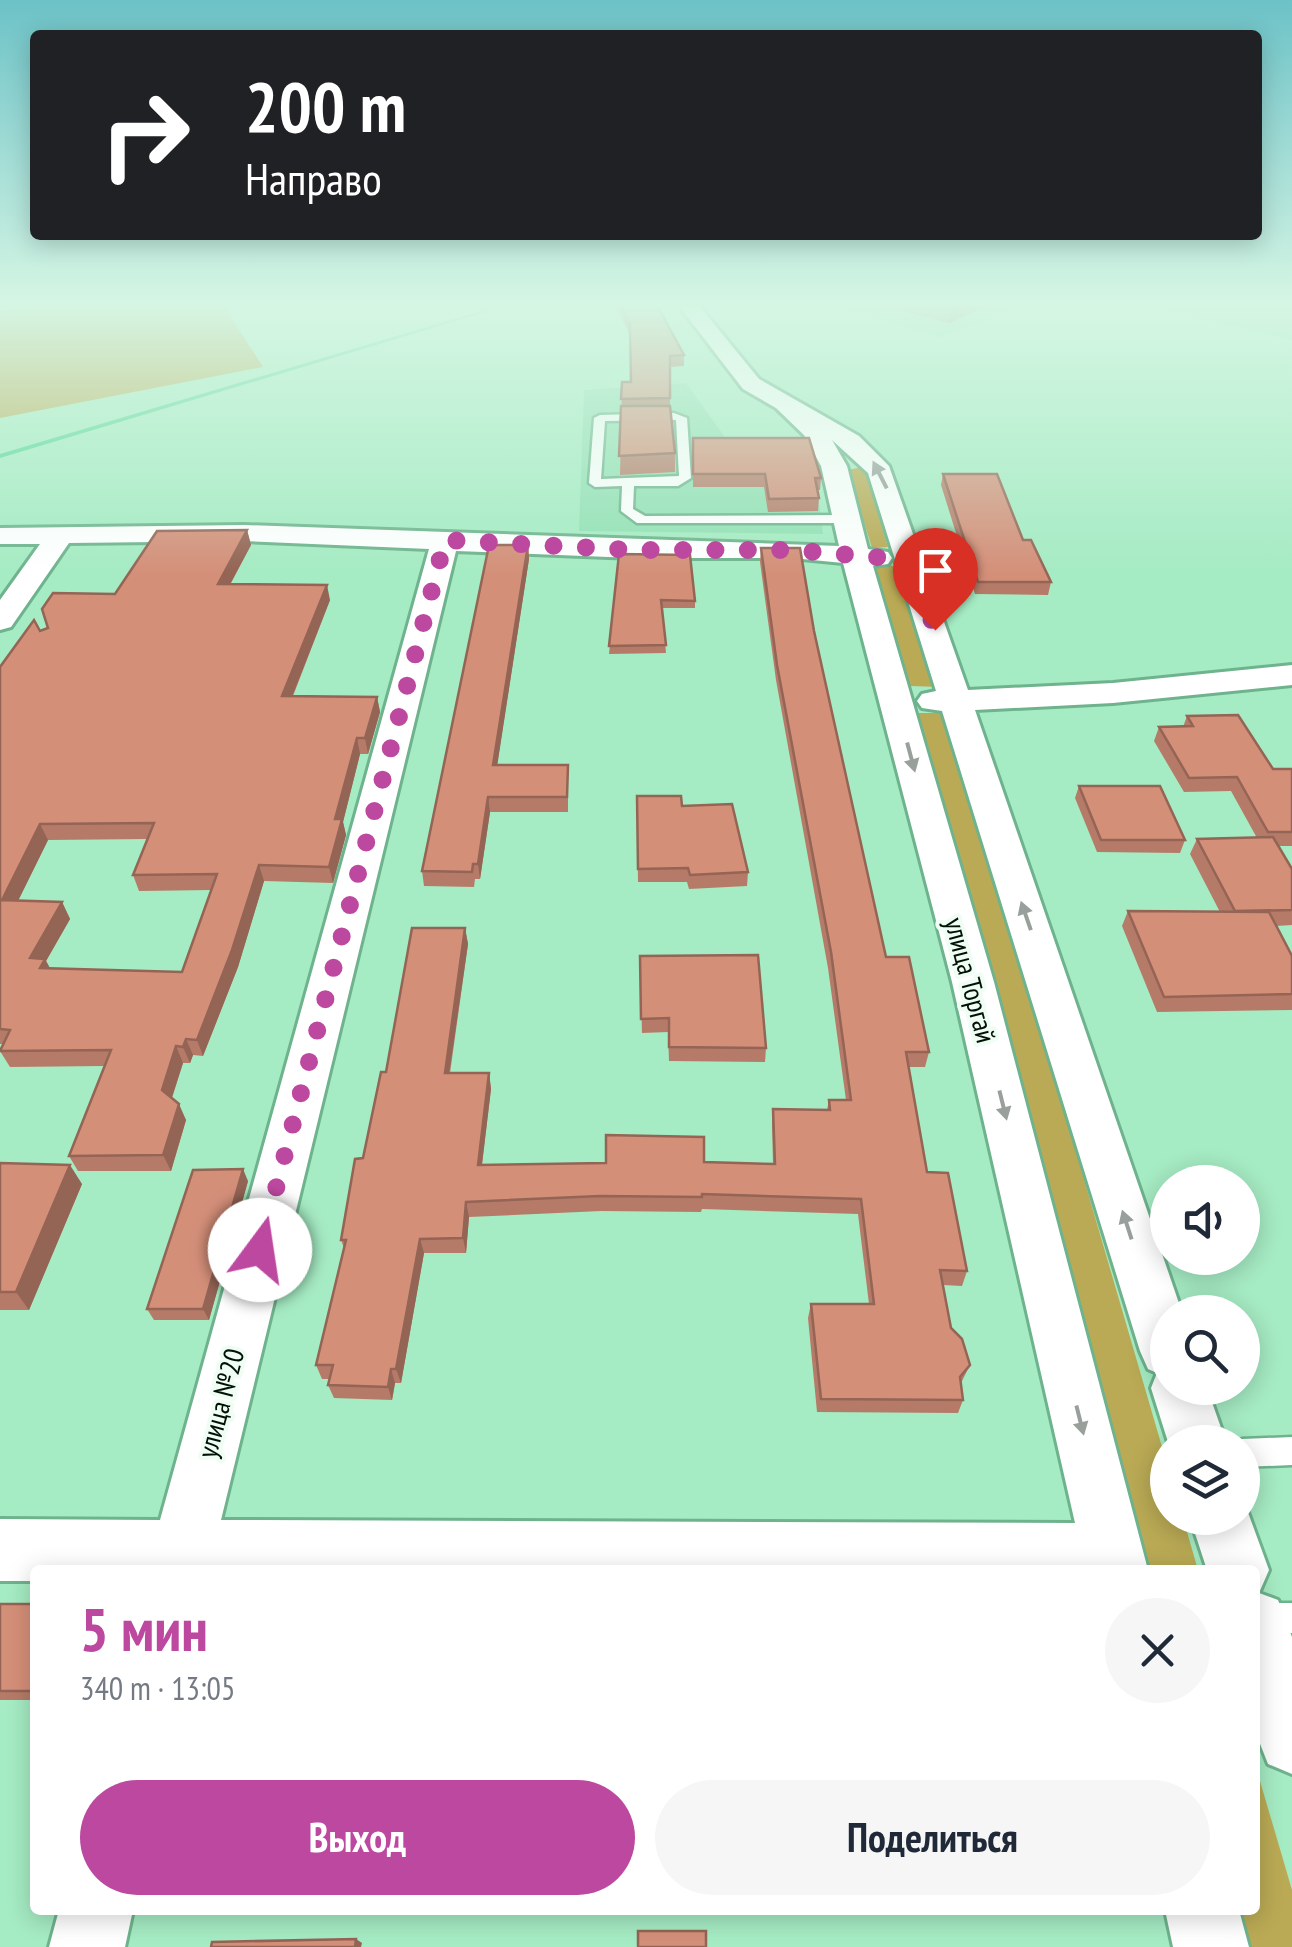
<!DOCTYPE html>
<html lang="ru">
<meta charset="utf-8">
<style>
:root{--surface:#fff;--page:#f6f6f7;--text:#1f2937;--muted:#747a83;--accent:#bd48a0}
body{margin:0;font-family:"PT Sans Narrow",sans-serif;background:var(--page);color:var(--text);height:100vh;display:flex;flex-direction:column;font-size:38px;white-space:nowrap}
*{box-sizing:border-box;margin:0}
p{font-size:32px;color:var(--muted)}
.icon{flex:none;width:55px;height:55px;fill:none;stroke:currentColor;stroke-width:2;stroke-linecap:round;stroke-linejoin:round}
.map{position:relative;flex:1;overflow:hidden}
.details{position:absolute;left:30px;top:1565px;width:1230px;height:350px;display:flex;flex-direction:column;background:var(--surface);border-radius:10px;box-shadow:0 5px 25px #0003}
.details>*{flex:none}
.top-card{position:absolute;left:30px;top:30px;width:1232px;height:210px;border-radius:10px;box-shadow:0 5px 25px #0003;background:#202124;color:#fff;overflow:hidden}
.controls{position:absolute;left:1150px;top:1165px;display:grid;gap:20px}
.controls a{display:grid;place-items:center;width:110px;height:110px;border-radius:50%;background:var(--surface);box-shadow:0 5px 25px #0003;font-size:50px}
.pin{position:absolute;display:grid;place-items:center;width:85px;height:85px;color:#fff;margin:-102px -42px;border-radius:50% 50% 50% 0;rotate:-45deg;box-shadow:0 0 10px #0007}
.pin .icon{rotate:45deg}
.me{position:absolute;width:110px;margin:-55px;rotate:14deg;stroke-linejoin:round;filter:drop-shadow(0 0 8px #0008)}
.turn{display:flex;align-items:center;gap:35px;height:210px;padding:0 50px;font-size:45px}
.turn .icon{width:130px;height:130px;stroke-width:2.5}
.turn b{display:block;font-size:70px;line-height:85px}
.round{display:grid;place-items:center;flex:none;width:105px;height:105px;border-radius:52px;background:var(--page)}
.head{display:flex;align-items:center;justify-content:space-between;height:170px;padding:0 50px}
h1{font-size:60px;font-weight:800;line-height:75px;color:var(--accent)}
.action{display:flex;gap:20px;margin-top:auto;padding:20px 50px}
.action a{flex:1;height:115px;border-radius:60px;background:var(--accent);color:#fff;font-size:40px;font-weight:800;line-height:115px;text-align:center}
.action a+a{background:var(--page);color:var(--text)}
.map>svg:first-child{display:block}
</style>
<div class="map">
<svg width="1292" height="1947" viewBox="0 0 1292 1947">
<rect width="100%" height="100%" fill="#a5ebc3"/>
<g fill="#92e0b4">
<path d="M 820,302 L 1033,302 L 940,337 Z"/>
<path d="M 1127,302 L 1292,302 L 1292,340 Z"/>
<path d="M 686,383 L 732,447 L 812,448 L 823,534 L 579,531 L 584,390 Z"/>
</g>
<g fill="#baaa55">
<path d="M 51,302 L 221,302 L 263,367 L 0,418 L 0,311 Z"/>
<path d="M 862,467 L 866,472 L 888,547 L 872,548 L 848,470 Z"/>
<path d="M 872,564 L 894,566 L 940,687 L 910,686 Z"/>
<path d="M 915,713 L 948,713 L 1167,1464 L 1168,1518 L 1183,1518 L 1198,1570 L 1146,1570 Z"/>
<path d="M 1255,1764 L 1292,1890 L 1292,1947 L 1248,1947 L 1238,1910 L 1255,1910 Z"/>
</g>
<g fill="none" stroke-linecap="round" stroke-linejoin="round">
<path fill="#53d696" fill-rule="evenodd" d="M 511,302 L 519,302 L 0,458 L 0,454 Z"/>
<defs>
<g id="lane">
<path d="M 674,413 L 687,418 L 691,478 L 678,486 L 634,486 L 633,509 L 645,516 L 847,515 L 853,519 L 847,523 L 637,523 L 621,511 L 622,486 L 595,487 L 589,483 L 594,418 L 600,415 ZM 676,420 L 679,476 L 601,479 L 605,421 Z"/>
<path d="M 1292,1437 L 1292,1465 L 1242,1467 L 1242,1442 L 1234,1442 L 1242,1439 Z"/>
<rect x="1255" y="1603" width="37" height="30"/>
</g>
<g id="street">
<path d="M 676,302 L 696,302 L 759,379 L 859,436 L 889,466 L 968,690 L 1113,683 L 1292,665 L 1292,685 L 1113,703 L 975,710 L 1182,1312 L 1168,1312 L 1168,1388 L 1207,1388 L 1226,1442 L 1168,1442 L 1151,1388 L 1157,1373 L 1148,1369 L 1140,1351 L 942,711 L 922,708 L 917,701 L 922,694 L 936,691 L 868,473 L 832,440 L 847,466 L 868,549 L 888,552 L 892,558 L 888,564 L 873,566 L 994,982 L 1148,1570 L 35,1570 L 35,1581 L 0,1581 L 0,1519 L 160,1520 L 429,549 L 245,541 L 69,543 L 11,627 L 0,630 L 0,600 L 40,544 L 0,544 L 0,528 L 245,525 L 839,546 L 821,466 L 804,435 L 776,408 L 743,389 ZM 456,551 L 634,558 L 792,558 L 843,563 L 952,982 L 1075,1523 L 221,1520 Z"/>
<path d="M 1242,1496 L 1269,1570 L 1259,1593 L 1278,1600 L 1292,1637 L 1292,1774 L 1268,1764 L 1255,1731 L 1255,1570 L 1207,1570 L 1190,1518 L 1242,1518 Z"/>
<path d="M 59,1910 L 133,1910 L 125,1947 L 49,1947 Z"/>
<path d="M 1165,1910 L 1239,1910 L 1249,1947 L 1173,1947 Z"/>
</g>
</defs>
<use href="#lane" stroke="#6eb38d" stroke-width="5"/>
<use href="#street" stroke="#6eb38d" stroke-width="6"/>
<use href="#lane" fill="#fff" fill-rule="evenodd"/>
<use href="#street" fill="#fff" fill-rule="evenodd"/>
</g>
<g fill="#b67b68" fill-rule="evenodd">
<path d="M 614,302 L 655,302 L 684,355 L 684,366 L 670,367 L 670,406 L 675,453 L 675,472 L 620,475 L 622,382 L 631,382 L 630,335 Z"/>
<path d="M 868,302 L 995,302 L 949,323 Z"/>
<path d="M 693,438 L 821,478 L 820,490 L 818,490 L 819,498 L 818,511 L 768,512 L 764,487 L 693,487 Z"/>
<path d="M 943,474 L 1023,540 L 1051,582 L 1048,595 L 975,594 L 941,485 Z"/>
<path d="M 247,530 L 251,545 L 230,585 L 330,600 L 293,696 L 377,697 L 380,712 L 368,754 L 360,754 L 343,822 L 346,835 L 333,883 L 264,881 L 238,967 L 203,1056 L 193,1055 L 190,1063 L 183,1063 L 172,1098 L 186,1120 L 171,1171 L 78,1171 L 69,1156 L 104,1066 L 10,1067 L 0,1051 L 3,1044 L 0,1044 L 0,667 L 40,631 ZM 147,839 L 133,875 L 139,891 L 211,890 L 182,972 L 50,968 L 46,961 L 70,919 L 62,902 L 18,901 L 48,840 Z"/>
<path d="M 528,545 L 529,559 L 497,765 L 568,765 L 568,812 L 490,812 L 480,879 L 475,879 L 474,887 L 424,886 L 422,871 Z"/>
<path d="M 761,548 L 814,631 L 886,957 L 929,1052 L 925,1067 L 909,1067 L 927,1172 L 967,1271 L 962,1286 L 943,1285 L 951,1328 L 970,1365 L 961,1383 L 963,1400 L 958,1413 L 817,1412 L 808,1318 L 811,1304 L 869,1304 L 858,1214 L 702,1209 L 701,1212 L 601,1211 L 469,1217 L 466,1253 L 424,1253 L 401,1383 L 395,1383 L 392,1400 L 334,1398 L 328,1385 L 330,1379 L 322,1379 L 316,1365 L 344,1248 L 341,1240 L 386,1072 L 465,928 L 468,944 L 450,1073 L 489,1073 L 491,1089 L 482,1165 L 704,1162 L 773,1164 L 772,1124 L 773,1109 L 827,1110 L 829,1100 L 846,1100 L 828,968 L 776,680 L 760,562 Z"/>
<path d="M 619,554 L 695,601 L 695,608 L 662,608 L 666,653 L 609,654 Z"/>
<path d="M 1187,716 L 1273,769 L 1292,769 L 1292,846 L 1278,846 L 1292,869 L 1292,925 L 1276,926 L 1292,956 L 1292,1010 L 1157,1012 L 1122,926 L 1128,911 L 1220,912 L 1190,854 L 1197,839 L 1257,838 L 1231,791 L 1184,792 L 1154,741 L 1159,727 L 1183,727 Z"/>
<path d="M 1079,786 L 1185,840 L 1180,853 L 1097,852 L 1075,798 Z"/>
<path d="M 637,796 L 682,806 L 748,872 L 747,886 L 689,889 L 687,882 L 638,882 Z"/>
<path d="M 640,956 L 766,1048 L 765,1062 L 669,1061 L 668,1032 L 642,1033 Z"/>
<path d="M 0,1163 L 82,1184 L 29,1310 L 0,1310 Z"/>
<path d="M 248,1181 L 209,1320 L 154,1320 L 147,1309 Z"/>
<rect x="0" y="1604" width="35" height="96"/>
</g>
<g fill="#946455">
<path d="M 965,302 L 995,302 L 949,323 L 951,308 Z"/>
<path d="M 247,530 L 251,545 L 222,599 L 218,584 Z"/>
<path d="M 528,545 L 529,559 L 495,780 L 493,765 Z"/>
<path d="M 327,585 L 330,600 L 286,712 L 282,696 Z"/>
<path d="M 377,697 L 380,712 L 368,754 L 365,738 Z"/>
<path d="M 357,738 L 360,754 L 343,822 L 346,835 L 333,883 L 329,867 L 335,819 Z"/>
<path d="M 488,797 L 490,812 L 480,879 L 478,864 Z"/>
<path d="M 40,824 L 48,840 L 10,917 L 2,900 Z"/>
<path d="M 259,865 L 264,881 L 238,967 L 203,1056 L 197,1040 Z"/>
<path d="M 62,902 L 70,919 L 46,961 L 54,976 L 48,984 L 30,958 Z"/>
<path d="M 465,928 L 468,944 L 447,1088 L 445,1073 Z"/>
<path d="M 186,1039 L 193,1055 L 190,1063 L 183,1047 Z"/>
<path d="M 176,1046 L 183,1063 L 169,1106 L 162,1090 Z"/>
<path d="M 489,1073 L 491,1089 L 480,1180 L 478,1165 Z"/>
<path d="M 179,1104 L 186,1120 L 171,1171 L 163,1155 Z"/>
<path d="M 70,1165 L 82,1184 L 29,1310 L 16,1292 Z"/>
<path d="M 243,1169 L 248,1181 L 209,1320 L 203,1309 Z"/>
<path d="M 466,1202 L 469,1217 L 466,1253 L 463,1238 Z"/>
<path d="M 420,1239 L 424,1253 L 401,1383 L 396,1369 Z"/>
<path d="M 391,1369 L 395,1383 L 392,1400 L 388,1387 Z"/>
<path d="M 356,1939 L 362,1943 L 361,1947 L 355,1947 Z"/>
</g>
<g fill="#d48f79" stroke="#946455" stroke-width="2.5" fill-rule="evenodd">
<path d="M 619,302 L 655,302 L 684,355 L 670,356 L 670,398 L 621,399 L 622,382 L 631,382 L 630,324 Z"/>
<path d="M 927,302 L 965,302 L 951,308 Z"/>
<path d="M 621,406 L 670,406 L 675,453 L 619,456 Z"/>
<path d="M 693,438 L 809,438 L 821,478 L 815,478 L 819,498 L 769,499 L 765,474 L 693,474 Z"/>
<path d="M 943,474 L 997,474 L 1023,540 L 1031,540 L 1051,582 L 978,582 Z"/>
<path d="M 247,530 L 218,584 L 327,585 L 282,696 L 377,697 L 365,738 L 357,738 L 335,819 L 342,819 L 329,867 L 259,865 L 232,950 L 197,1040 L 186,1039 L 183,1047 L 176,1046 L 162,1090 L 179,1104 L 163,1155 L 69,1156 L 111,1050 L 0,1051 L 10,1030 L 0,1029 L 0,667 L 34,620 L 40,631 L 48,628 L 42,609 L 53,593 L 115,594 L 157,531 ZM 154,823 L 133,875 L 217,874 L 182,972 L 40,968 L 45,959 L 30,958 L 62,902 L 2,900 L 40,824 Z"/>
<path d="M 489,545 L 528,545 L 493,765 L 568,765 L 567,797 L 488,797 L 478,864 L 473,864 L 472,872 L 422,871 Z"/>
<path d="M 761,548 L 800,548 L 814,631 L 886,957 L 909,957 L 929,1052 L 906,1052 L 927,1172 L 948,1173 L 967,1271 L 940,1270 L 951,1328 L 962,1339 L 970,1365 L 960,1377 L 963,1400 L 821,1399 L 811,1304 L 874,1304 L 861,1199 L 702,1194 L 702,1197 L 600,1196 L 466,1202 L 463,1238 L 420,1239 L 396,1369 L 391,1369 L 388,1387 L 328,1385 L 333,1365 L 316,1365 L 346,1240 L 341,1240 L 355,1159 L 363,1158 L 381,1072 L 386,1072 L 412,928 L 465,928 L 445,1073 L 489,1073 L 478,1165 L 606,1163 L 606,1135 L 704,1137 L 704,1162 L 775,1164 L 773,1109 L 830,1110 L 829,1100 L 851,1100 L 831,952 L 777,665 Z"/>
<path d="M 619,554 L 690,555 L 695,601 L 661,600 L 666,645 L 609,646 Z"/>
<path d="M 1238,715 L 1273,769 L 1292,769 L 1292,832 L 1268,832 L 1237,777 L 1189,778 L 1159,727 L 1193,726 L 1187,716 Z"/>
<path d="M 1079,786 L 1160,786 L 1185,840 L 1101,840 Z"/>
<path d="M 637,796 L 681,796 L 682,806 L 732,804 L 748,872 L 690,875 L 688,868 L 638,869 Z"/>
<path d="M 1273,837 L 1292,869 L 1292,910 L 1235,911 L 1197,839 Z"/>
<path d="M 1128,911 L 1269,912 L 1292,956 L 1292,994 L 1164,997 Z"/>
<path d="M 758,955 L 766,1048 L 669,1047 L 669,1018 L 641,1019 L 640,956 Z"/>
<path d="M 0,1163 L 70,1165 L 16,1292 L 0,1292 Z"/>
<path d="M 243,1169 L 203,1309 L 147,1309 L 193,1170 Z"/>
<rect x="0" y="1604" width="35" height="87"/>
<rect x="638" y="1931" width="68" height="16"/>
<path d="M 356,1939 L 355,1947 L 211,1947 L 212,1942 Z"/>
</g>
<defs><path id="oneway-solid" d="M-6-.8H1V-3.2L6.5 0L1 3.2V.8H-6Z" transform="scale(2.5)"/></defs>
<g fill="#99a09b">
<use href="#oneway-solid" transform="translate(880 475) rotate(-117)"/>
<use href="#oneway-solid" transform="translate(911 757) rotate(75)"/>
<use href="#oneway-solid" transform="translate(1026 916) rotate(-109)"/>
<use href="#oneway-solid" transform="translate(1003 1105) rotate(76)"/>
<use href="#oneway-solid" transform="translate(1127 1225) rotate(-108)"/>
<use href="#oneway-solid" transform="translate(1080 1420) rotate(76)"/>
</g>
<linearGradient id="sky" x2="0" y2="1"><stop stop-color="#6cc2c7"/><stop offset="0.53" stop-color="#d6f6e4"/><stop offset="1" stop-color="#d6f6e4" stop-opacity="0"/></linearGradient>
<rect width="1292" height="574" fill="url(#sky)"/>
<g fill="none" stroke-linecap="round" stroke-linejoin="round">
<path stroke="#bd48a0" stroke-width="18" stroke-dasharray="0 32.4" d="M 260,1250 L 445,540 L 634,550 L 792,550 L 911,560 L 935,630"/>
</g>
<g text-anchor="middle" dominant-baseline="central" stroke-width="8" stroke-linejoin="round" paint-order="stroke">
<g font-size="28" fill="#001105" stroke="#f0fdf5">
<text transform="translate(971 980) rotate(75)">улица Торгай</text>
<text transform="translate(220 1403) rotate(-75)">улица №20</text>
</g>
</g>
</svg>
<div class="controls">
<a><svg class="icon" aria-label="sound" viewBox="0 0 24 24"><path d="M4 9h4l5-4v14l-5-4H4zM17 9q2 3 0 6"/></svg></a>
<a><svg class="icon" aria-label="search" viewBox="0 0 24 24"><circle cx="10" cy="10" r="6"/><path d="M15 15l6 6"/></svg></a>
<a><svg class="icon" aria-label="layers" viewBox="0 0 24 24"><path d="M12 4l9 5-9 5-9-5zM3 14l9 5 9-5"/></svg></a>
</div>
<div class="pin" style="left:935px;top:630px;background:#d93025"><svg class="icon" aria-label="arrive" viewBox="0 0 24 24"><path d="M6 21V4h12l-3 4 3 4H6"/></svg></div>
<svg class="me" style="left:260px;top:1250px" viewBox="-20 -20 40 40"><circle r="19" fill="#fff"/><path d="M0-13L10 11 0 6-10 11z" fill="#bd48a0"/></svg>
<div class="top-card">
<div class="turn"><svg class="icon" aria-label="right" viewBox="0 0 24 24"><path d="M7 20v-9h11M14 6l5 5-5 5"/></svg><div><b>200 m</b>Направо</div></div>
</div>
<section class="details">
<div class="head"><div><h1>5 мин</h1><p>340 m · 13:05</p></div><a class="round"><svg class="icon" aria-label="close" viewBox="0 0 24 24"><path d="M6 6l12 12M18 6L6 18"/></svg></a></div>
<div class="action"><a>Выход</a><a>Поделиться</a></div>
</section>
</div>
